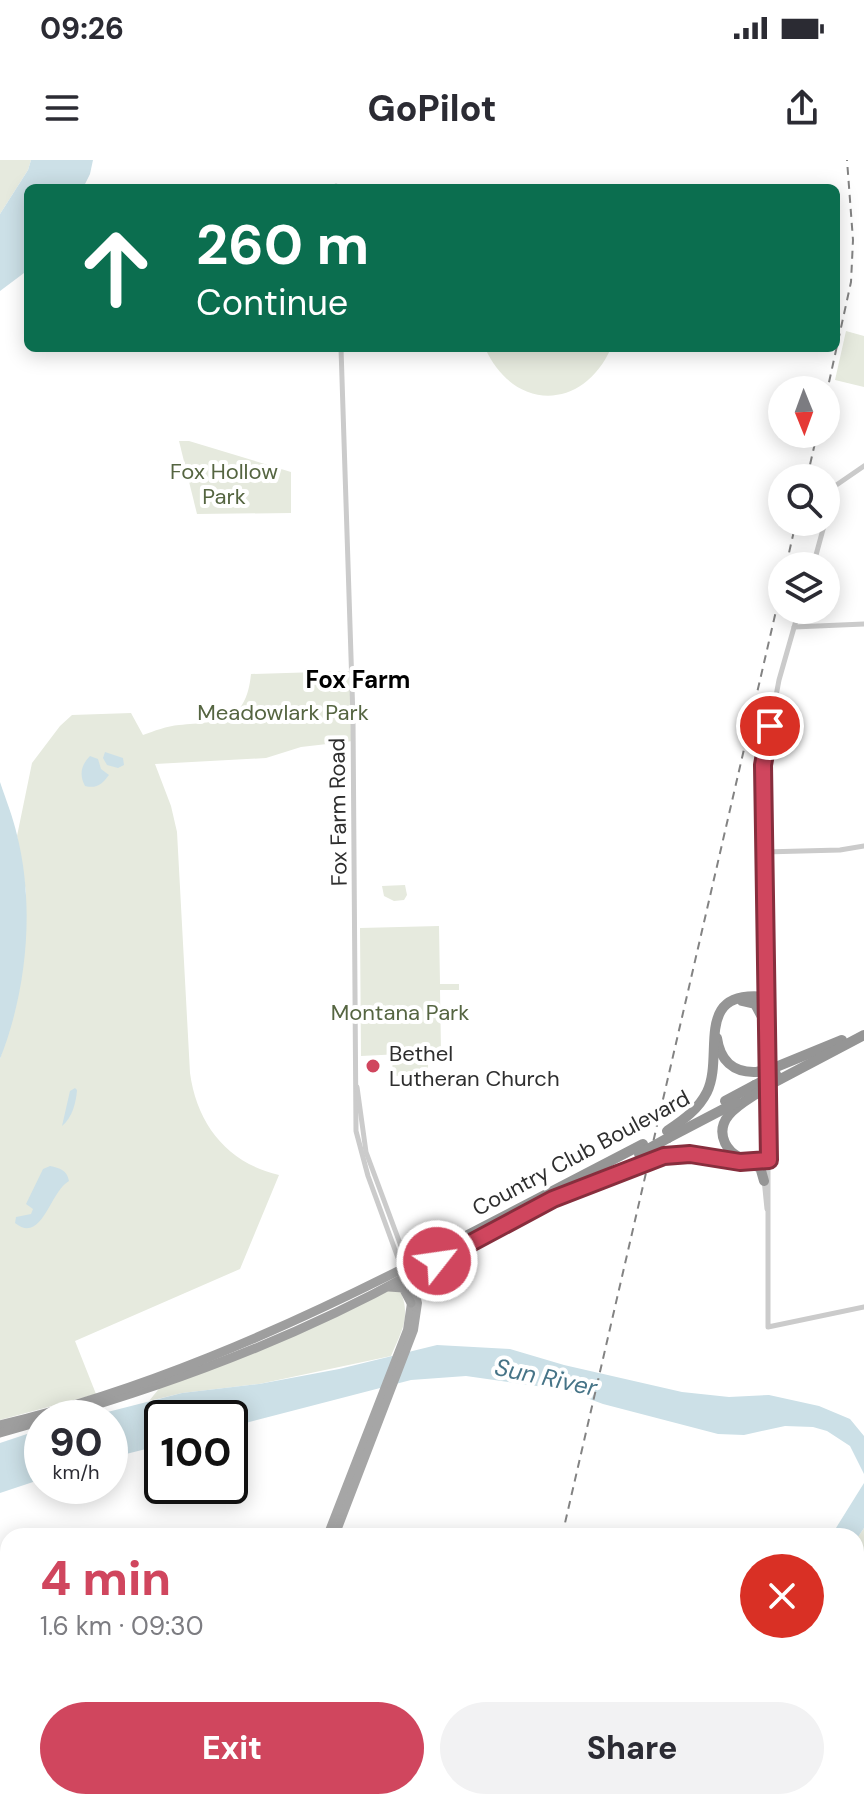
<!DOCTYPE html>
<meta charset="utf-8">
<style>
:root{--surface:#fff;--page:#f2f2f3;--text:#2b2b33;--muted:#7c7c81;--accent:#d0465e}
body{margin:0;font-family:"DM Sans",sans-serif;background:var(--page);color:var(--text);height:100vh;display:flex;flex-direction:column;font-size:30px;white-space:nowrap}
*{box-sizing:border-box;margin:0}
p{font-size:26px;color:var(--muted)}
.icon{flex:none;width:44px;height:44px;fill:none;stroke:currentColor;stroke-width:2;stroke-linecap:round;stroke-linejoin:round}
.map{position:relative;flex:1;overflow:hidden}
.drawer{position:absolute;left:0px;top:1368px;width:864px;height:282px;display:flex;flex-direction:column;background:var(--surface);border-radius:24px 24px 0 0;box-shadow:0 4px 20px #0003}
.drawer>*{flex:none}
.hud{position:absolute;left:24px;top:24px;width:816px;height:168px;border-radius:12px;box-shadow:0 4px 20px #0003;background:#0b6e4f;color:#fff;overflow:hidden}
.needle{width:52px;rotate:179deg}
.controls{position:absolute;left:768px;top:216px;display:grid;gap:16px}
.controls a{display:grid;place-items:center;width:72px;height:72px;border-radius:50%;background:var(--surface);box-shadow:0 4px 20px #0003;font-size:40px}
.speed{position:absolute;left:24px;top:1240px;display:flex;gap:16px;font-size:40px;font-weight:700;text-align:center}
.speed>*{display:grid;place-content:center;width:104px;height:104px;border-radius:50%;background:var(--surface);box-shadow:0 4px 20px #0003;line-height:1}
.speed small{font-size:20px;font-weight:400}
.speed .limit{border:4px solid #111;border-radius:12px;background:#fff;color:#111}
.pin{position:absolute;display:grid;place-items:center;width:68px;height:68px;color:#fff;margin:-34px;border:4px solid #fff;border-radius:50%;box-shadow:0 2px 8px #0007}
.me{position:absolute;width:88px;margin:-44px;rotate:60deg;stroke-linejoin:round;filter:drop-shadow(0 0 6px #0008)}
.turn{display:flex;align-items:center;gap:28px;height:168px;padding:0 40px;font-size:36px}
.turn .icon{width:104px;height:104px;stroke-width:2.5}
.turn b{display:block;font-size:56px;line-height:68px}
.round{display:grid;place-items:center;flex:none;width:84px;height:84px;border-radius:42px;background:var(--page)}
.summary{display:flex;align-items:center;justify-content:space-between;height:136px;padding:0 40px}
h1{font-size:48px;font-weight:800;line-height:60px;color:var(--accent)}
.button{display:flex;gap:16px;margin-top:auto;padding:16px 40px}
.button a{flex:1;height:92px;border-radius:48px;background:var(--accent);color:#fff;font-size:32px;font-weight:800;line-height:92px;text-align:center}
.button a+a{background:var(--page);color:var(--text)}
.status{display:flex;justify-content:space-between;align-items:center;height:56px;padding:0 40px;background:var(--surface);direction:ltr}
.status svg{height:22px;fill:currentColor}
header{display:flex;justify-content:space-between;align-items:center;height:104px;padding:0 40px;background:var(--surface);font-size:36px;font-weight:800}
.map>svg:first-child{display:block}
</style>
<div class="status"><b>09:26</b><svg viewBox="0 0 49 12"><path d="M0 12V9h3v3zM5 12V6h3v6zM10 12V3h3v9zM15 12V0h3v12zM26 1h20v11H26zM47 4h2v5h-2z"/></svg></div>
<header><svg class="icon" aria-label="menu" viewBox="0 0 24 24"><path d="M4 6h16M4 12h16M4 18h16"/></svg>GoPilot<svg class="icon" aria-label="share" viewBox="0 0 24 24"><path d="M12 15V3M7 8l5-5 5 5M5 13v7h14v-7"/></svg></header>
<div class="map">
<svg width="864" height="1649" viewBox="0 0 864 1649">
<rect width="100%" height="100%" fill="#fff"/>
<g fill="#e6eade">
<path d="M 0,0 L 31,0 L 28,10 L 0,54 Z"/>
<path d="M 846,171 L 864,176 L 864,227 L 835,220 Z"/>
<path d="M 485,188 L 611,188 C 583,251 514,252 485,188 Z"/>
<path d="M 179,281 L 189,281 L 291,312 L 291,353 L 197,354 Z"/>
<path d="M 351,511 L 353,581 L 301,587 L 266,598 L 155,604 L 171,646 L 177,672 L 190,913 C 197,964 227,1003 279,1015 L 240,1109 L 75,1181 L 96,1234 L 0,1260 L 0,899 L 19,831 L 26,772 L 26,732 L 17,676 L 32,603 L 60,566 L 72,555 L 131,553 L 143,575 C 154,571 167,566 179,565 C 220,561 246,564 251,514 Z"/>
<path d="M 405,725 L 407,735 L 404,740 L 394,741 L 384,736 L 382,726 Z"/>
<path d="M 439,766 L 440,824 L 459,824 L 459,830 L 440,830 L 441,892 L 361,896 L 360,768 Z"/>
<path d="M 428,896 L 428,915 L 393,916 L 392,897 Z"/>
<path d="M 390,1128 L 399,1128 C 412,1156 402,1170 391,1196 L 259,1224 L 182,1233 L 149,1241 L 162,1225 Z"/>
<path d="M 864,1368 L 864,1552 L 856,1540 L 856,1380 Z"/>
<path d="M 307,1642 L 396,1642 L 389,1649 L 304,1649 Z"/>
<path d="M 436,1642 L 528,1642 L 526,1649 L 432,1649 Z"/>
<path d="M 553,1642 L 617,1642 L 613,1649 L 544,1649 Z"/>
</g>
<g fill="#cce0e7">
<path d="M 31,0 L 93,0 L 90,14 L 83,28 L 28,28 L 28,110 L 0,131 L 0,54 L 28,10 Z"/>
<path d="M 105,592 L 123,598 L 124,605 L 118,608 L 107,605 L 103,598 Z"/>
<path d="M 90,596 L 98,599 L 101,609 L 109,615 C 102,624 97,629 85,626 C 79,615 81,605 90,596 Z"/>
<path d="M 0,622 C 6,640 13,657 17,675 C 35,746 27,831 0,899 Z"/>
<path d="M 75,928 L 77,930 C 76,943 72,958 62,966 L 70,931 Z"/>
<path d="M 50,1006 C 60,1008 67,1010 69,1021 C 50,1031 42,1085 15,1063 L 16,1057 L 31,1054 L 33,1049 L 26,1044 L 43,1009 Z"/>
<path d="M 437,1185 L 510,1189 L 564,1205 L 682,1232 L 729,1237 L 769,1235 L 819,1246 L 850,1259 L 864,1276 L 864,1314 L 850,1286 L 827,1271 L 813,1267 L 785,1266 L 744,1275 L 718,1274 L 603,1244 L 565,1230 L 466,1216 L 411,1220 L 230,1267 L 230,1258 L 162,1258 L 162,1285 L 110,1298 L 110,1258 L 84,1258 L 182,1233 L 259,1224 L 339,1209 Z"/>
<path d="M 42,1269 L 42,1319 L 0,1333 L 0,1283 Z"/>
<path d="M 864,1323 L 864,1368 L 856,1380 L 856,1376 L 831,1376 Z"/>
<path d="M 856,1540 L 864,1552 L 864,1598 L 856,1592 Z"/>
</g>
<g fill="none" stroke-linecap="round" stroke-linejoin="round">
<g stroke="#cbcbcb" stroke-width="5">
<path d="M 336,26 L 336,28"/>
<path d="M 341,188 L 353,558 L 356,971 L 368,1016 L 402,1109"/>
<path d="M 826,358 L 832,328 L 864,306"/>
<path d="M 813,406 L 825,362"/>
<path d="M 794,467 L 864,464"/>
<path d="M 762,537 L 767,547 L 766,575"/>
<path d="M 764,692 L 840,690 L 864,686"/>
<path d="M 762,855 L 764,909"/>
<path d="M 768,908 L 765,837 L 763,605 L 779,520 L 799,450"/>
<path d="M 768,926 L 768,1167 L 864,1147"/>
<path d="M 357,927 L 366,992 L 408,1105"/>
<path d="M 764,931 L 764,1001"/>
<path d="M 764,1019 L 767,1049"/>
</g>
<g stroke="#a6a6a6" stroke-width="8">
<path d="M 327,1376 L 407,1170 L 411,1143 L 404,1113"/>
<path d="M 335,1376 L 414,1170 L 418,1143 L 409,1109"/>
<path d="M 223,1649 L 226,1642"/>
<path d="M 231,1649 L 233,1642"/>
</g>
<g stroke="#9e9e9e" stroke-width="9">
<path d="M 389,1127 L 403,1128 L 411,1143"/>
<path d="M 52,1258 C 175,1223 299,1176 411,1114"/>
<path d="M 0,1265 C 143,1231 277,1172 408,1106"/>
<path d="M 0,1273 L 42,1261"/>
</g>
<g stroke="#959595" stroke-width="10">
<path d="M 742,841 L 755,844 L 762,857"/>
<path d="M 717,878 C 720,900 733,913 756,912"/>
<path d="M 776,907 L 842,880"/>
<path d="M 775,922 L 864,875"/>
<path d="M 756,934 C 739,945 714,959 725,983 C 728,989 733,994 739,997 C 747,1000 756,998 764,1000"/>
<path d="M 725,941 L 755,925"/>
<path d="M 667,971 C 683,960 698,950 707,932 C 725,895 692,829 765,837"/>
<path d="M 668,978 L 737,942"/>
<path d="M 664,996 L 690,994 L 745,1002"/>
<path d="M 746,1004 L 760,1007 L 764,1021"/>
<path d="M 578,1030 L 637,1005"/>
<path d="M 408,1106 L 643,984"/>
<path d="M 411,1114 L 582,1023"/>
</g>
<g stroke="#838383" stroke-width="2" stroke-dasharray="8 6" stroke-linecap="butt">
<path d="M 826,236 L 851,122 L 853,80 L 847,0"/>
<path d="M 807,318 L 817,274"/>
<path d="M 786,406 L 796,362"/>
<path d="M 562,1376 L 782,425"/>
<path d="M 15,1642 L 29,1649"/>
<path d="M 93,1649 L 96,1642"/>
<path d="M 298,1649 L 301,1642"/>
</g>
<g stroke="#959595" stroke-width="10">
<path d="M 756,912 L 776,907"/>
<path d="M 755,925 L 776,914"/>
<path d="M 756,934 L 771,924"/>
<path d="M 639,994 L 668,978"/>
<path d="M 637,1005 L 664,996"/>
</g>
</g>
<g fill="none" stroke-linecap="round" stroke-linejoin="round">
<defs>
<path id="route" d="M 437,1101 L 553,1039 L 664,996 L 690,994 L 740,1002 L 769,1000 L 763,605 L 770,566"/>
</defs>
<use href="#route" stroke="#872e3d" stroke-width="20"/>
<use href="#route" stroke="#d0465e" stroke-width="14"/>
</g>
<circle fill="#d0465e" stroke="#fff" stroke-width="3" cx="373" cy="906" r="8"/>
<g text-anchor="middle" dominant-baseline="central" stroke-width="8" stroke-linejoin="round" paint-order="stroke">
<g font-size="22" fill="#556541" stroke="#fff">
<text x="224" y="311">Fox Hollow<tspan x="224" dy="25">Park</tspan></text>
<text x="283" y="552">Meadowlark Park</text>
<text x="400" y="852">Montana Park</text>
</g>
<g font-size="22" fill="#2e2e2e" stroke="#fff">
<text transform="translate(338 652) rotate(-91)">Fox Farm Road</text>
<text transform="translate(581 993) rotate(-28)">Country Club Boulevard</text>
</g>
<g font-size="22" fill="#2e2e2e" stroke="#fff" text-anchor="start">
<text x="389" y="893">Bethel<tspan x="389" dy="25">Lutheran Church</tspan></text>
</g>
<g font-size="24" font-weight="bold" fill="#000" stroke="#fff">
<text x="358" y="519">Fox Farm</text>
</g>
<g font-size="24" font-style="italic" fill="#467487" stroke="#fff">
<text transform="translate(546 1217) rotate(12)">Sun River</text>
</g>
</g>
</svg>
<div class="controls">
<a><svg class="needle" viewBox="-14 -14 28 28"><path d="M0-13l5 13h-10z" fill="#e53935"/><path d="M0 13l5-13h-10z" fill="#7c7c81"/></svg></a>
<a><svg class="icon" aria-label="search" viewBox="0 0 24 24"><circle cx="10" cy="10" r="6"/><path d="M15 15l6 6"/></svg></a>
<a><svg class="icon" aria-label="layers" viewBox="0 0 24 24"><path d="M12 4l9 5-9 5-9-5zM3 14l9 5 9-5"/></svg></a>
</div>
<div class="speed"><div>90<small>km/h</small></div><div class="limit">100</div></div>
<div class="pin" style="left:770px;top:566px;background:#d93025"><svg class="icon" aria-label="arrive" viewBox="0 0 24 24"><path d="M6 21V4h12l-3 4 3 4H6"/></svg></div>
<svg class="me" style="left:437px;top:1101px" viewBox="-20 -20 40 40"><circle r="17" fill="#d0465e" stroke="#fff" stroke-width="3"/><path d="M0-11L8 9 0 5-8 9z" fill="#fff"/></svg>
<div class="hud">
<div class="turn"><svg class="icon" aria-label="ahead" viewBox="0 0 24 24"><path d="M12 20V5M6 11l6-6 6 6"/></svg><div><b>260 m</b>Continue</div></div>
</div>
<section class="drawer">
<div class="summary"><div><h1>4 min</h1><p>1.6 km · 09:30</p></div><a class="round" style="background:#d93025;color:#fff"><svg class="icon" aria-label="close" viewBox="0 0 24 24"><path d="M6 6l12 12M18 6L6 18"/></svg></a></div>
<div class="button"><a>Exit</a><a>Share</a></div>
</section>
</div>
